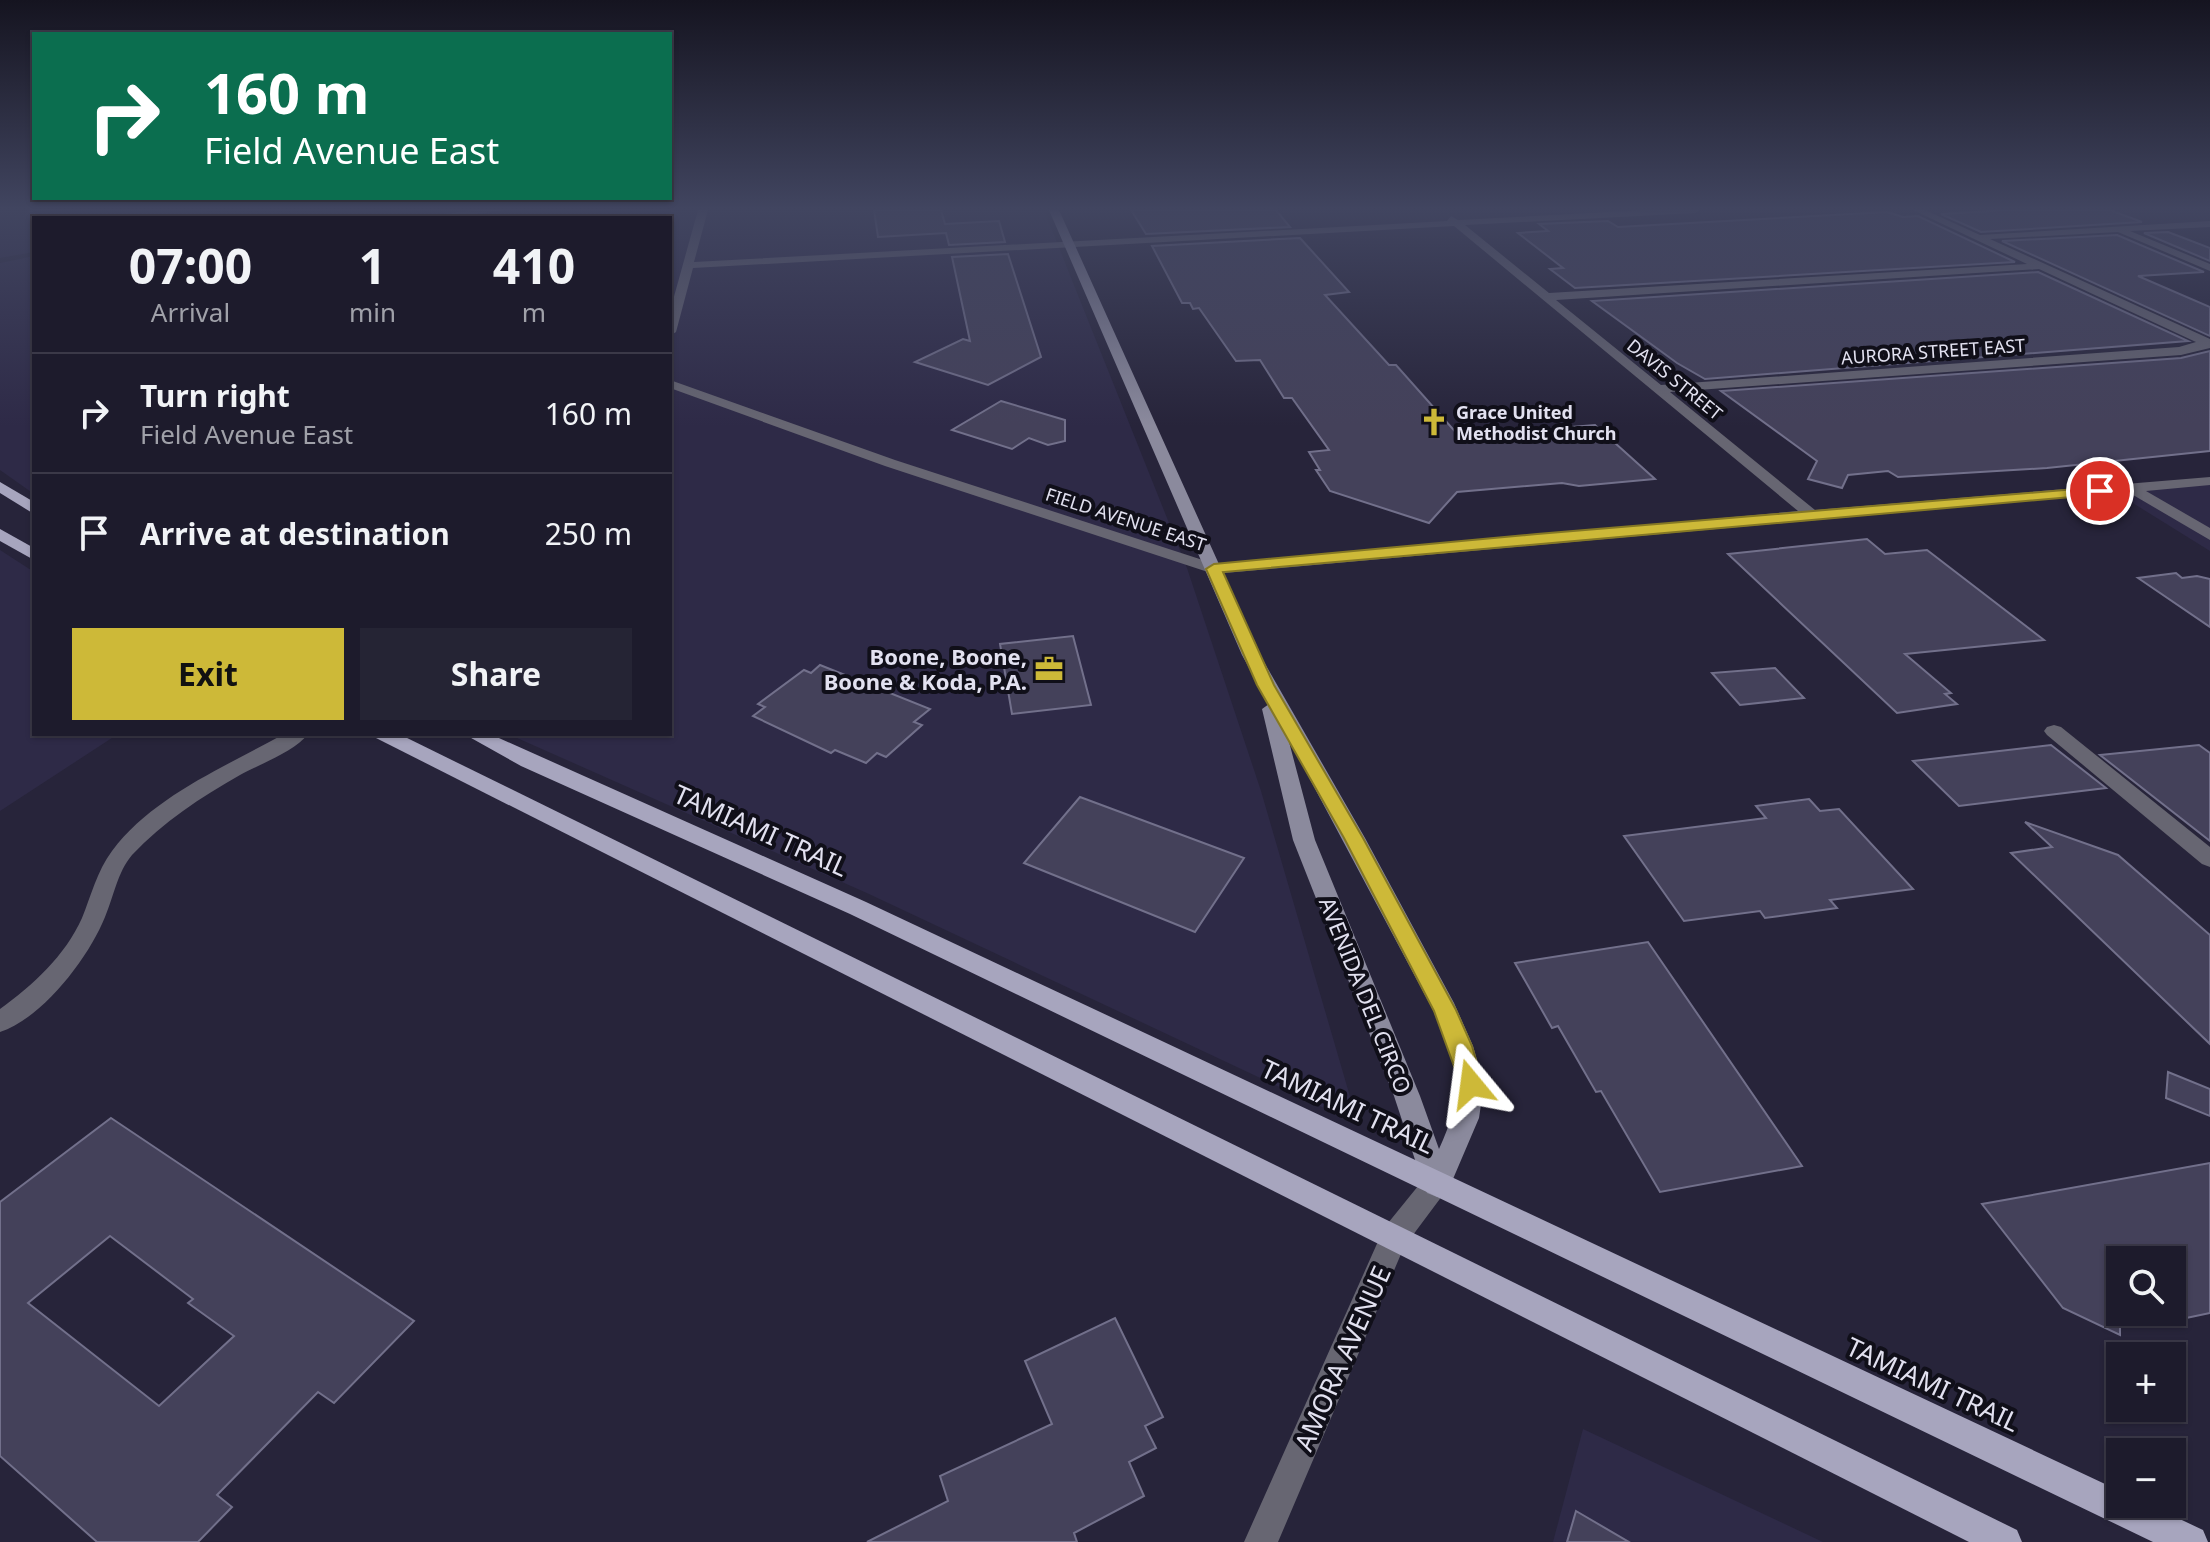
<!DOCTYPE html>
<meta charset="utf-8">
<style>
:root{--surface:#1d1b2c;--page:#252434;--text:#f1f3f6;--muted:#a0a1a9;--line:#3b3948;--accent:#cdb938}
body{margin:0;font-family:"Noto Sans",sans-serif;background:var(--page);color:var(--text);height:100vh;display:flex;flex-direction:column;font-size:30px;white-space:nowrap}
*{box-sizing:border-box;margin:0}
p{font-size:26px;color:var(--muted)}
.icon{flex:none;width:44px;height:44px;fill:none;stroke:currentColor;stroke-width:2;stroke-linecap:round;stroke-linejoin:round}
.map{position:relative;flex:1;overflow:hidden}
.drawer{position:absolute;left:32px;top:216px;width:640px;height:520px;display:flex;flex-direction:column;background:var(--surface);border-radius:0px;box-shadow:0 2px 6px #0004,0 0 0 2px var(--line)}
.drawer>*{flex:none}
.hud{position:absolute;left:32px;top:32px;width:640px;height:168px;border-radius:0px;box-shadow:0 2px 6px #0004,0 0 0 2px var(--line);background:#0b6e4f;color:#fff;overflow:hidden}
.tools{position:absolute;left:2106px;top:1246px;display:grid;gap:16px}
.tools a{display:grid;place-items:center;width:80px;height:80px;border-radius:0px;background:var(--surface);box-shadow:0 2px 6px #0004,0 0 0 2px var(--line);font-size:40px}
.pin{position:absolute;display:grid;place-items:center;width:68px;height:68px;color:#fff;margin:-34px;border:4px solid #fff;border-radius:50%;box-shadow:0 2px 8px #0007}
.me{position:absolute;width:88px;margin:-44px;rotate:344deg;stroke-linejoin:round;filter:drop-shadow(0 0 6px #0008)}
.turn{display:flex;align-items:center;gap:28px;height:168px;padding:0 40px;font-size:36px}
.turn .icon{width:104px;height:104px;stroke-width:2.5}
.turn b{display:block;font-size:56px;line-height:68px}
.eta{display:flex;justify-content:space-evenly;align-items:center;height:136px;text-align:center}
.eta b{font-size:48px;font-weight:700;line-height:56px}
.action{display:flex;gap:16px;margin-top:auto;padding:16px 40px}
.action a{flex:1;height:92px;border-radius:0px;background:var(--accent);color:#111;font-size:32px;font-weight:700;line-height:92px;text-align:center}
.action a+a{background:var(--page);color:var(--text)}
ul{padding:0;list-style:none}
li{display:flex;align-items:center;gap:24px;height:120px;padding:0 40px;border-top:2px solid var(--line)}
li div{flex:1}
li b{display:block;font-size:30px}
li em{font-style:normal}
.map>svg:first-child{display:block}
</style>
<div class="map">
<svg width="2210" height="1542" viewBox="0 0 2210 1542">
<rect width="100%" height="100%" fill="#27243a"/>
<g fill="#2e2a47">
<path d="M 0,210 L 213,210 L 179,218 L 34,218 L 34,252 L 0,258 Z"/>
<path d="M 336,210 L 1044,210 L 1187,568 L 1261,791 L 1358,1124 L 869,894 L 508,734 L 670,734 L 670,218 L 246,218 Z"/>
<path d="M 34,256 L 34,494 L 0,470 L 0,263 Z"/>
<path d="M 2210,478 L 2210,551 L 2107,487 Z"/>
<path d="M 0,550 L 34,572 L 34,734 L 118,734 L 0,811 Z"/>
<path d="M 1583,1429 L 1823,1542 L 1553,1542 Z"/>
</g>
<g fill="#44415a" stroke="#72708b" stroke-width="2" fill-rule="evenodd">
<path d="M 874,210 L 941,210 L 945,224 L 999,221 L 1005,242 L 949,245 L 946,233 L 878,237 Z"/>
<path d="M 1131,210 L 1276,210 L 1290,227 L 1146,234 Z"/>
<path d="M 2008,210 L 2110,210 L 2142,222 L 1981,232 L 1941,214 Z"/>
<path d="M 1887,212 L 1903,217 L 1918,216 L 2015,262 L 1575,288 L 1550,269 L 1563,268 L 1518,233 L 1548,231 L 1539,224 L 1608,221 L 1618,227 Z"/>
<path d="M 2168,232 L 2210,248 L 2210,261 L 2144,233 Z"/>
<path d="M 2117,235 L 2204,272 L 2138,276 L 2210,307 L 2210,336 L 2002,241 Z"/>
<path d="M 1300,238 L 1349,292 L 1325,295 L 1389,365 L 1396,365 L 1459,436 L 1595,425 L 1655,479 L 1579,486 L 1562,483 L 1457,492 L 1429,523 L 1330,491 L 1316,470 L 1320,470 L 1309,452 L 1329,450 L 1292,398 L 1284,398 L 1260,360 L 1236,361 L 1199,308 L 1193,309 L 1190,303 L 1182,303 L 1152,246 Z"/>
<path d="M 1008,254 L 1041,357 L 988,385 L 915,362 L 963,339 L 970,341 L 952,257 Z"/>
<path d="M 2038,272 L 2188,341 L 1705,379 L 1677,363 L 1592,301 Z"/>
<path d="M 2210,351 L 2210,451 L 2047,468 L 1898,477 L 1888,471 L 1848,475 L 1842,488 L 1808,479 L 1817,461 L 1721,391 L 2181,358 Z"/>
<path d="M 1001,401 L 1065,420 L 1065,441 L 1048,445 L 1029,438 L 1012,449 L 952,430 Z"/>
<path d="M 1867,539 L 1885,554 L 1927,550 L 2044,640 L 1905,654 L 1951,693 L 1945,694 L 1957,704 L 1897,713 L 1728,554 Z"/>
<path d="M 2176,573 L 2182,578 L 2197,576 L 2210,579 L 2210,627 L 2138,578 Z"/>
<path d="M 1073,636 L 1091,705 L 1012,714 L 1000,644 Z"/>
<path d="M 820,665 L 930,709 L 914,722 L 922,725 L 886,757 L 877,753 L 866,763 L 835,750 L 831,753 L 753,716 L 765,707 L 758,704 L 804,670 L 811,673 Z"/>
<path d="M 1775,668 L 1804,698 L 1740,705 L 1712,673 Z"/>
<path d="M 2051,745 L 2106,788 L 1959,806 L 1913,761 Z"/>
<path d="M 2199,745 L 2210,753 L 2210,841 L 2100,755 Z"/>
<path d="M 1080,797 L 1244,858 L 1195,932 L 1024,863 Z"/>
<path d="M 1809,799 L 1820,811 L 1839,809 L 1913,889 L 1830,900 L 1837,908 L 1765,918 L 1760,911 L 1684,921 L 1624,836 L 1766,818 L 1756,806 Z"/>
<path d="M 2025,822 L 2118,855 L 2210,935 L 2210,1044 L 2011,853 L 2052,847 Z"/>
<path d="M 1648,942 L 1802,1166 L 1660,1192 L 1601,1091 L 1596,1092 L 1558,1026 L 1552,1028 L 1515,963 Z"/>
<path d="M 2168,1072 L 2210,1089 L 2210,1116 L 2166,1098 Z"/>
<path d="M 111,1118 L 414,1321 L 334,1403 L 318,1392 L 217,1495 L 232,1507 L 198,1542 L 97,1542 L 0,1456 L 0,1202 ZM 110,1236 L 193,1299 L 188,1303 L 234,1336 L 159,1406 L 28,1303 Z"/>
<path d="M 2210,1163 L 2210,1313 L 2172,1321 L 2172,1260 L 2120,1260 L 2120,1335 L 2063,1308 L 1982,1204 Z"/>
<path d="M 1115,1318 L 1163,1417 L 1145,1426 L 1156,1448 L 1129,1462 L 1144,1496 L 1074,1533 L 1077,1542 L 867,1542 L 948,1501 L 940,1476 L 1052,1424 L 1025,1361 Z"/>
<path d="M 1576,1511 L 1629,1542 L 1567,1542 Z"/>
</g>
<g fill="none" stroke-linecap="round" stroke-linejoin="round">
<g fill="#676672" fill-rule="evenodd">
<path d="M 474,210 L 504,210 L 449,218 L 417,218 Z"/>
<path d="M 698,210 L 708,210 L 694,262 L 1447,221 L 1451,216 L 1458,220 L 1648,210 L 1700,210 L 1695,213 L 1465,225 L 1549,293 L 2027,264 L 1913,210 L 1925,210 L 1980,235 L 2210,221 L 2210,227 L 2130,231 L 2210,264 L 2210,271 L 2118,232 L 1990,239 L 2210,339 L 2210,348 L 2181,355 L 1670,392 L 1815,510 L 2210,477 L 2210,485 L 2146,491 L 2210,528 L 2210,540 L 2128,492 L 1214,574 L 885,466 L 670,388 L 670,380 L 895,460 L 1215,564 L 1798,511 L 1454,226 L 693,268 L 676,332 L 670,336 L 670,311 ZM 2039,269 L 2196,342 L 2179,347 L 1661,385 L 1556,300 Z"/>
<path d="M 2054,725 L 2061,727 L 2210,847 L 2210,867 L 2202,864 L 2047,735 L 2044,731 L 2047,727 Z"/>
<path d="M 284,734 L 308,734 C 294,752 260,764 240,775 C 201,797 163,822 132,855 C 117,873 114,896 105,917 C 89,957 43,1018 0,1032 L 0,1009 C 33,985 65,956 82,918 C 91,896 97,871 112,851 C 153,796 225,767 284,734 Z"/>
<path d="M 1437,1171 L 1447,1175 L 1451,1184 L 1404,1247 L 1278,1542 L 1244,1542 L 1384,1228 L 1427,1175 Z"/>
</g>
<path fill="#8b8a9d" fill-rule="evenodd" d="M 1049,210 L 1059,210 L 1260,655 L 1365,838 L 1454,1003 L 1473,1046 L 1484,1084 L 1479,1118 L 1447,1193 L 1437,1197 L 1427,1193 L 1423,1184 L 1394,1096 L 1293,840 L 1262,709 L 1269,704 L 1242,655 ZM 1288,738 L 1433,1010 C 1458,1071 1467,1087 1439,1149 L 1420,1096 L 1315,840 Z"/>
<g fill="#a7a5be" fill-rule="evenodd">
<path d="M 0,482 L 34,502 L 34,514 L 0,493 Z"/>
<path d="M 0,529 L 34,548 L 34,560 L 0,541 Z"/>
<path d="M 373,734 L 399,734 L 2017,1530 L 2022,1542 L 1969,1542 L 376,738 Z"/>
<path d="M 464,734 L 490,734 L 866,902 L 2120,1491 L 2120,1504 L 2148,1504 L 2203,1530 L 2208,1542 L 2153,1542 L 850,914 L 521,766 Z"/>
</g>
</g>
<linearGradient id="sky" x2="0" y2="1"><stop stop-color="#151420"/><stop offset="0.49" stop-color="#414560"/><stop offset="1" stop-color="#414560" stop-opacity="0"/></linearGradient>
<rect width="2210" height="426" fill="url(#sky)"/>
<path fill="#cdb938" stroke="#857824" stroke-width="2" d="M 2100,487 L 2107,491 L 2105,494 L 1223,572 L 1274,685 L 1363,838 L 1456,1010 L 1472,1046 L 1483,1084 L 1479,1091 L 1471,1094 L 1463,1091 L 1434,1011 L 1344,838 L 1257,685 L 1206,569 L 1214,564 L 1537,534 Z"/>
<defs>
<symbol id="church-bare" viewBox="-9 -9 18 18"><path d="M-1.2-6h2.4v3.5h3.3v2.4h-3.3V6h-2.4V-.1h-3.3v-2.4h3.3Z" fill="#cdb938" stroke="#100f19" stroke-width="2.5" paint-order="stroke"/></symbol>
<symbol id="office-bare" viewBox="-9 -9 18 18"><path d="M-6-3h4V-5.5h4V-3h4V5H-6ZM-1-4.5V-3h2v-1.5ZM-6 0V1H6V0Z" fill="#cdb938" stroke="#100f19" stroke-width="2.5" paint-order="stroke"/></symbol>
</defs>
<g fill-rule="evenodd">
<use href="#church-bare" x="1414" y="402" width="40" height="40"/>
<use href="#office-bare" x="1029" y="649" width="40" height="40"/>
</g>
<g text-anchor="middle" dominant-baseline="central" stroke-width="8" stroke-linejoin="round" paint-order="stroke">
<g font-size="18" fill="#e2e1f0" stroke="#100f19">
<text transform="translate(1933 351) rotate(-4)">AURORA STREET EAST</text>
<text transform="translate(1675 379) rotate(39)">DAVIS STREET</text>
<text transform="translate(1126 519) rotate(18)">FIELD AVENUE EAST</text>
</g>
<g font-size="18" font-weight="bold" fill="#e2e1f0" stroke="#100f19" text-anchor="start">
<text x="1456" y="412">Grace United<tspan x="1456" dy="21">Methodist Church</tspan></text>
</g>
<g font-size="22" font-weight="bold" fill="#e2e1f0" stroke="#100f19" text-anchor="end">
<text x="1027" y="656">Boone, Boone,<tspan x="1027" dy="25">Boone &amp; Koda, P.A.</tspan></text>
</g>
<g font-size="22" fill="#e2e1f0" stroke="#100f19">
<text transform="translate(1366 995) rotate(68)">AVENIDA DEL CIRCO</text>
</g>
<g font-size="26" fill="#e2e1f0" stroke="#100f19">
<text transform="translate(761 830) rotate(24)">TAMIAMI TRAIL</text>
<text transform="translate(1348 1106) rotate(25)">TAMIAMI TRAIL</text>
<text transform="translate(1342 1358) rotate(-66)">AMORA AVENUE</text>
<text transform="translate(1933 1384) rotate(25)">TAMIAMI TRAIL</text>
</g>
</g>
</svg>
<div class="tools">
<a><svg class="icon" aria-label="search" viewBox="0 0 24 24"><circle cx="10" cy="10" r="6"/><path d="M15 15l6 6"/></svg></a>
<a>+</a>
<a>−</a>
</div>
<div class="pin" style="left:2100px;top:491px;background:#d93025"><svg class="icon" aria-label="arrive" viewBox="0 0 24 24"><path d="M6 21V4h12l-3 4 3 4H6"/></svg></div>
<svg class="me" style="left:1471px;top:1084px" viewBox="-20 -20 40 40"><path d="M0-17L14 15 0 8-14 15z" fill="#cdb938" stroke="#fff" stroke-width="4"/></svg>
<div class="hud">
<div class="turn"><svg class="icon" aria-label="right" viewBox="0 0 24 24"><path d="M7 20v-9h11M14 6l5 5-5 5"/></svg><div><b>160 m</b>Field Avenue East</div></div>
</div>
<section class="drawer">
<div class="eta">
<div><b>07:00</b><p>Arrival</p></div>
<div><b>1</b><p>min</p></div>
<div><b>410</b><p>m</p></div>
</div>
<ul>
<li><svg class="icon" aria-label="right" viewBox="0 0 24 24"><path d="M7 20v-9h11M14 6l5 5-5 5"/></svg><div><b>Turn right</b><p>Field Avenue East</p></div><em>160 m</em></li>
<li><svg class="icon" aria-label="arrive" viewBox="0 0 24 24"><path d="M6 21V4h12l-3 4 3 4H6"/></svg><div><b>Arrive at destination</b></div><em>250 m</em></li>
</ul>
<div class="action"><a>Exit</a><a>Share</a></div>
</section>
</div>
